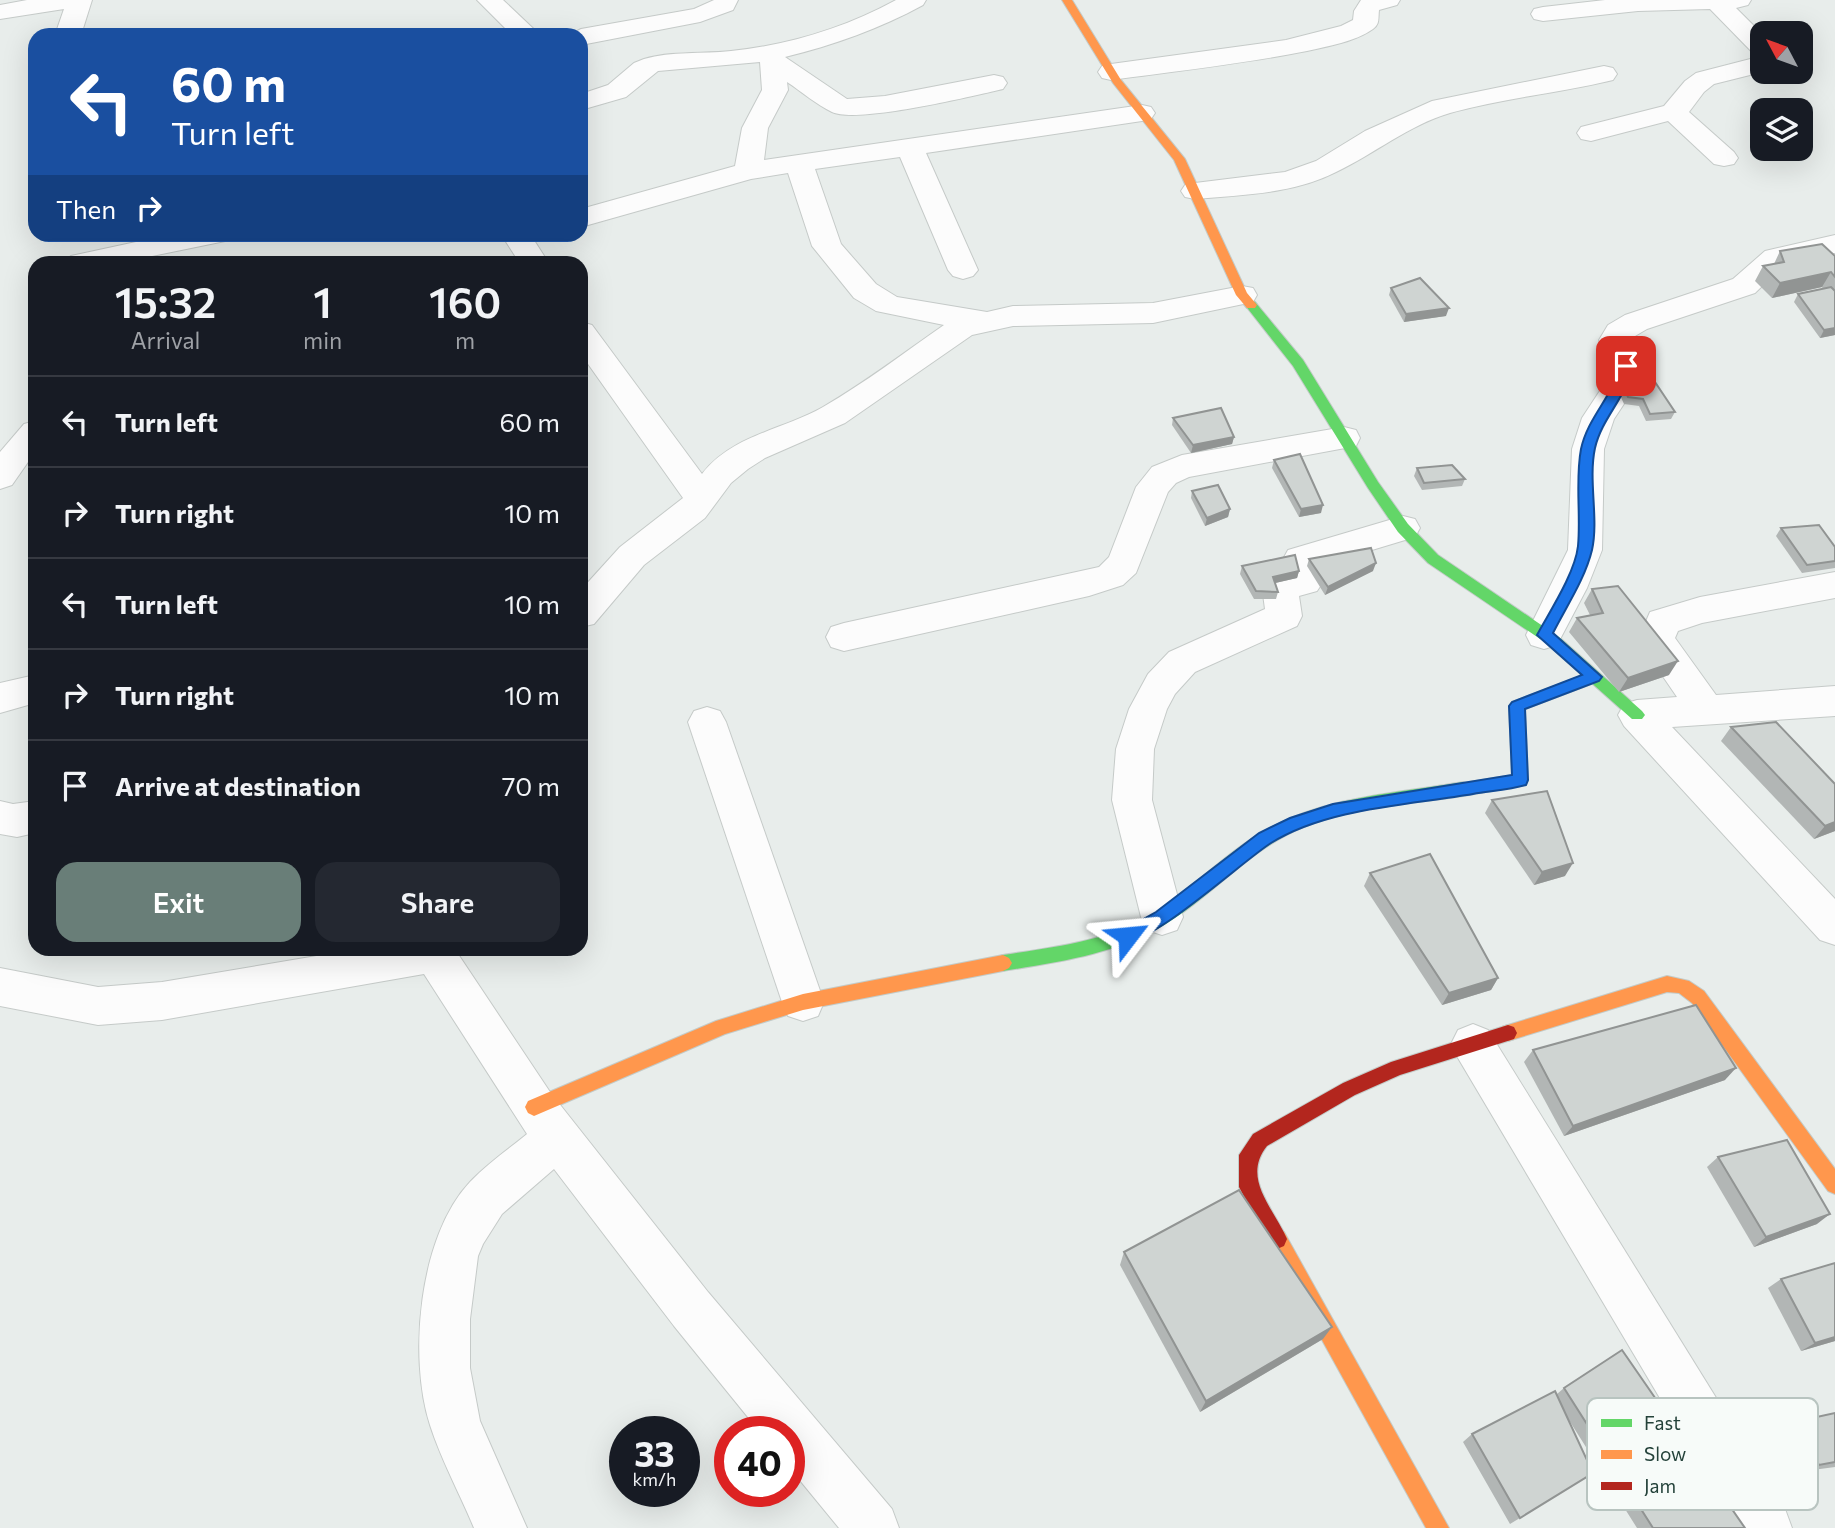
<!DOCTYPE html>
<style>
:root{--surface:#171b24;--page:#242831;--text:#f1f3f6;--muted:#9ea1a6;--line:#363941;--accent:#697e78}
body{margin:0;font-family:Commissioner,sans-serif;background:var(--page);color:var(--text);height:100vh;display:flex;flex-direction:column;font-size:26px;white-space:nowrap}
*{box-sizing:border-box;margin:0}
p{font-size:23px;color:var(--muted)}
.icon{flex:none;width:38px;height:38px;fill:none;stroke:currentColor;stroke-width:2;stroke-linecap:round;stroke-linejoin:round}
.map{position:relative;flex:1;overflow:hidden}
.side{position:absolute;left:28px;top:256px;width:560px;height:700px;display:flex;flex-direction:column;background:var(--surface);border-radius:21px;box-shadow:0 7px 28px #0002}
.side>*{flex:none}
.hud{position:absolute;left:28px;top:28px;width:560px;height:214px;border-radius:21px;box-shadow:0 7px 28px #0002;background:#1a4fa0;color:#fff;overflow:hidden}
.needle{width:46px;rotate:311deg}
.controls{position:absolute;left:1750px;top:21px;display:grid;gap:14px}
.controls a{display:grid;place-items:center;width:63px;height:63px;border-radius:14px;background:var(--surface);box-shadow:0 7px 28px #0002;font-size:35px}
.speed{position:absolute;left:609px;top:1416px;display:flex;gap:14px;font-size:35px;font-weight:700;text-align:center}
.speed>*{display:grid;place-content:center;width:91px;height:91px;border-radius:50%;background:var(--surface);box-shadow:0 7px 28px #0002;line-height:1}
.speed small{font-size:18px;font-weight:400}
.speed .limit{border:10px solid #d22;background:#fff;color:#111}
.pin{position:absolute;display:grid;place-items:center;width:60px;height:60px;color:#fff;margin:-30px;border-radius:14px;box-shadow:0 4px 10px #0006}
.me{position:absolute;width:77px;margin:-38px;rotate:61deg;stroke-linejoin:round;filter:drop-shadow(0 0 5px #0008)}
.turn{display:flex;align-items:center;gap:24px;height:147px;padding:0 28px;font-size:32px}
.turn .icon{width:91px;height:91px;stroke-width:2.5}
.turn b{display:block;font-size:49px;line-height:60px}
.then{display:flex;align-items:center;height:66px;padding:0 28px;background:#0003;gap:14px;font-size:26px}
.eta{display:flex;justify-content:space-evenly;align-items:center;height:119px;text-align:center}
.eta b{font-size:42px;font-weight:600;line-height:49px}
.primary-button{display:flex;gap:14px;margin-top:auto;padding:14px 28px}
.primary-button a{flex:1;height:80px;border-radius:21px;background:var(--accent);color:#fff;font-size:28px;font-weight:600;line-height:80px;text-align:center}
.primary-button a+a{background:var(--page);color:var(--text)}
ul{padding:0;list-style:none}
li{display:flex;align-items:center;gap:21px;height:91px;padding:0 28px;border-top:2px solid var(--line)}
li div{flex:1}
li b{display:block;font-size:26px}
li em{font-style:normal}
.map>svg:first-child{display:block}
</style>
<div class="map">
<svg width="1835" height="1528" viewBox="0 0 1835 1528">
<rect width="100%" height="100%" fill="#e8edeb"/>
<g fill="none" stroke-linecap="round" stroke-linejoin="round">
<defs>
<g id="street">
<path d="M 27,0 L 92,0 L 81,35 L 55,35 L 64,9 L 0,19 L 0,5 Z"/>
<path d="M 477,0 L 503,0 L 540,35 L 512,35 Z"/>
<path d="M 714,0 L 738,0 L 733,10 L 700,22 L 581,45 L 581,35 L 570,35 L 581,29 L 694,9 Z"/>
<path d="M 896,0 L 926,0 L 923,5 C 879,29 834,45 785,57 L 847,99 L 885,96 L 994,75 L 1003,77 L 1007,83 L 1003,89 C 973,96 857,124 832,112 C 817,105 802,92 787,82 L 788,90 L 768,128 L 764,160 L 1142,105 L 1151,107 L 1155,113 L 1151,119 L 1142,121 L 926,153 L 978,270 L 973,276 L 963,279 L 953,276 L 948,270 L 900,157 L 815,169 L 841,244 L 876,284 L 897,297 L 987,312 L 1013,306 L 1153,303 L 1242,286 L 1253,288 L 1257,295 L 1253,302 L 1153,323 L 1013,326 L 972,335 L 845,423 L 765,458 L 748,469 L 731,483 L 705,518 L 644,565 L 594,624 L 581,627 L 581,590 L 620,547 L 683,498 L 581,354 L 581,322 L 592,325 L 702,474 C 732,435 783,430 823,407 C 865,383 905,352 944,325 L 876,311 L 854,298 L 812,246 L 788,173 L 751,179 L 581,227 L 581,209 L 735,166 L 742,128 L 762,90 L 760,62 L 658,71 L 626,97 L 581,110 L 581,94 L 608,85 L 634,63 L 644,59 C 672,51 702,54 731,51 C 788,45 845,28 896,0 Z"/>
<path d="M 1361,0 L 1400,0 L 1397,5 L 1379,10 C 1378,18 1380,24 1373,29 C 1355,42 1328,46 1307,51 C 1242,64 1177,71 1111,80 L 1102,78 L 1098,72 L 1102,66 L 1111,64 L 1286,40 L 1341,26 L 1353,20 L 1354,11 Z"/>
<path d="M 1605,0 L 1751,0 L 1748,5 L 1736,8 L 1762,34 L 1762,56 L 1753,53 L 1710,9 L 1638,11 L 1543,21 L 1534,19 L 1531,14 L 1534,9 L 1543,7 Z"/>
<path d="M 1762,56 L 1762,72 L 1714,84 L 1704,92 L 1689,112 L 1734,152 L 1738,158 L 1734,164 L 1724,166 L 1714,164 L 1668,121 L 1591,141 L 1581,139 L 1577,133 L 1581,127 L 1664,106 L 1685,81 L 1696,73 Z"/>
<path d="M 1604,66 L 1613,68 L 1617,74 L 1613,80 C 1560,93 1503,98 1450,113 C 1409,125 1374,154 1336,172 C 1293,194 1242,195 1195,199 L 1185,197 L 1181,191 L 1185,185 L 1195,183 L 1285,172 L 1316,161 L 1365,131 L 1432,101 Z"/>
<path d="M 173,234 L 234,234 L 230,240 L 123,262 L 66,262 L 71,256 Z"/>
<path d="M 501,234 L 530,234 L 548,262 L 519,262 Z"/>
<path d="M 1835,235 L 1835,253 L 1785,264 L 1755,293 L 1647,329 L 1630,339 L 1642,366 L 1639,381 L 1614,419 L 1604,449 L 1602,550 L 1587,588 L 1557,645 L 1544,649 L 1531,645 L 1526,635 L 1568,550 L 1572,449 L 1582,418 L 1607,380 L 1610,366 L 1599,340 L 1608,325 L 1625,315 L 1733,279 L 1765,251 Z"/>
<path d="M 35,421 L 35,452 L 12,485 L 0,489 L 0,452 L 24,424 Z"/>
<path d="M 1344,427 L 1356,430 L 1360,438 L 1356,446 L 1189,477 L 1176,483 L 1168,492 L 1136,573 L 1123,585 L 1089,596 L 844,651 L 831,647 L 826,637 L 831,627 L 844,623 L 1099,567 L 1109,557 L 1136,487 L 1152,467 L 1182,455 Z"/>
<path d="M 1403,516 L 1415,519 L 1420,528 L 1415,537 L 1319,566 L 1323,582 L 1317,591 L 1299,596 L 1302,616 L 1297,626 L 1195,672 L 1175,694 L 1167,709 L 1154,749 L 1152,800 L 1183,917 L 1177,930 L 1162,935 L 1147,930 L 1141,917 L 1112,800 L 1116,749 L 1129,709 L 1148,674 L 1169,652 L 1265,609 L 1262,587 L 1268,578 L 1285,573 L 1283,559 L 1288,550 Z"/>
<path d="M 1835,572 L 1835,598 L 1702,623 L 1678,631 L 1675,638 L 1716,695 L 1835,686 L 1835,716 L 1672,727 L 1835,899 L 1835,945 L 1820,940 L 1624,726 L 1618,715 L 1624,704 L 1637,700 L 1677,697 L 1638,640 L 1650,612 L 1700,597 Z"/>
<path d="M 35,675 L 35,703 L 0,713 L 0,683 Z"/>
<path d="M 707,707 L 720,711 L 726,722 L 824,1002 L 818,1016 L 803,1021 L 788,1016 L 782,1002 L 688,722 L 694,711 Z"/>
<path d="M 0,801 L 13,804 L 35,801 L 35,833 L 17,837 L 0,834 Z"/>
<path d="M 364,948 L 454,948 L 550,1092 L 708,1292 L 892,1509 L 899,1528 L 839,1528 L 789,1467 L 789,1432 L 760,1432 L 674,1326 L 554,1169 L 502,1214 L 483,1244 L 478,1256 L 470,1319 L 470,1368 L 480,1421 L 527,1528 L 474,1528 C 460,1494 441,1460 430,1425 C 408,1357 419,1236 470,1182 C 487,1164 509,1149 527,1134 L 424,974 L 162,1020 L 98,1025 L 0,1006 L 0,968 L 98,987 L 162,982 Z"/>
<path d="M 1473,1024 L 1488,1030 L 1785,1509 L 1792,1528 L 1737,1528 L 1458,1058 L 1451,1044 L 1458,1030 Z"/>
</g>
<g id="fast">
<path d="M 1251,301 L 1255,302 L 1303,360 L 1378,482 L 1408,524 L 1438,555 L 1559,637 L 1642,711 L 1645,715 L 1642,719 L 1632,719 L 1549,645 L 1428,563 L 1398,532 L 1368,488 L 1293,366 L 1245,305 Z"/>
<path d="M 1463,782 L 1469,784 L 1471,789 L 1469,794 L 1463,796 C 1410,804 1351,807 1301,828 C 1249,850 1213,895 1166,924 C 1117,954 1059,962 1003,971 L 997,968 L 994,963 L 997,958 L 1003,955 C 1055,947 1110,941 1156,912 C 1196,886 1229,849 1272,827 C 1330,796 1399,793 1463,782 Z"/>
</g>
<g id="slow">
<path d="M 1062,0 L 1072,0 L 1121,80 L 1185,159 L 1247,293 L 1257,305 L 1255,308 L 1247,308 L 1236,295 L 1174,160 L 1113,83 Z"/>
<path d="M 1594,671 L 1599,673 L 1602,677 L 1599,681 L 1525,709 L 1528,780 L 1526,785 L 1463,796 L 1457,794 L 1455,789 L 1457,784 L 1512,775 L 1509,706 L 1512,702 Z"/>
<path d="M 1003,955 L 1009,958 L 1012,963 L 1009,968 L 1003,971 L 803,1010 L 725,1034 L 534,1116 L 528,1113 L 525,1107 L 528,1101 L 716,1021 L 803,994 Z"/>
<path d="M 1667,976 L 1689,981 L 1704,991 L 1835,1169 L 1835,1194 L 1828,1191 L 1692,1003 L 1679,993 L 1667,992 L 1508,1041 L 1502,1039 L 1499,1033 L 1502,1027 L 1508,1025 Z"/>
<path d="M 1277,1229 L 1284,1232 L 1449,1528 L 1426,1528 L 1270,1246 L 1267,1239 L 1270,1232 Z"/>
</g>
<path id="jam" d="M 1508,1025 L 1514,1027 L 1517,1033 L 1514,1039 L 1400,1075 L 1355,1095 L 1267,1146 C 1241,1179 1274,1208 1287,1239 L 1284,1246 L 1277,1249 L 1270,1246 L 1239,1187 L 1239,1155 L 1253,1134 L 1343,1083 L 1391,1062 Z"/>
</defs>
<use href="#street" stroke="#c5cac8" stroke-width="2"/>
<use href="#fast" stroke="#c3cbc8" stroke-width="2"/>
<use href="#slow" stroke="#c3cbc8" stroke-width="2"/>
<use href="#jam" stroke="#c3cbc8" stroke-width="2"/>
<use href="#street" fill="#fcfcfc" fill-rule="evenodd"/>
<use href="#fast" fill="#63d668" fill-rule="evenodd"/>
<use href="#slow" fill="#ff974d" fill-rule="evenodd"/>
<use href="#jam" fill="#b3261e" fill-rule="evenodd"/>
</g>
<g fill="#b2b6b5">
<path d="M 1780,251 L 1835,256 L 1835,335 L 1820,338 L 1794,302 L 1798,294 L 1823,289 L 1822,287 L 1772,298 L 1755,281 L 1763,266 L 1774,264 Z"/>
<path d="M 1391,288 L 1446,316 L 1404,322 L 1389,295 Z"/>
<path d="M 1623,385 L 1675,412 L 1671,419 L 1646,421 L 1639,406 L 1624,404 L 1619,393 Z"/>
<path d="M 1173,418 L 1234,437 L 1232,444 L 1191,453 L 1172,425 Z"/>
<path d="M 1274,460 L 1321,513 L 1299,517 L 1272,468 Z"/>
<path d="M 1417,468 L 1465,479 L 1462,486 L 1422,490 L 1414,476 Z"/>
<path d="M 1192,491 L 1230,509 L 1228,517 L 1205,526 L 1191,498 Z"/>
<path d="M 1781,528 L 1835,547 L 1835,568 L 1802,573 L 1776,536 Z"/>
<path d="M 1309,559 L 1373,571 L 1325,595 L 1307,566 Z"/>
<path d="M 1242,566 L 1299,571 L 1297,578 L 1275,583 L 1278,592 L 1276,599 L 1254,599 L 1240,574 Z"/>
<path d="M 1592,589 L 1669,675 L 1619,692 L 1569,632 L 1577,618 L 1590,615 L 1584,603 Z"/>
<path d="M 1731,727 L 1835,831 L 1814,839 L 1721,741 Z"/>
<path d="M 1492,800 L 1565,876 L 1534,885 L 1485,813 Z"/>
<path d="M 1370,873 L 1498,978 L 1491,990 L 1442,1005 L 1364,886 Z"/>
<path d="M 1533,1050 L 1725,1080 L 1564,1136 L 1524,1062 Z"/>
<path d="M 1718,1157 L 1817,1224 L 1754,1247 L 1707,1167 Z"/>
<path d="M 1124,1252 L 1323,1339 L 1200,1412 L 1120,1265 Z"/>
<path d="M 1781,1279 L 1835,1341 L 1801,1351 L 1768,1288 Z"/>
<path d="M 1564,1388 L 1745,1528 L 1637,1528 L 1567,1417 L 1593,1473 L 1510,1524 L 1463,1442 L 1472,1434 L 1557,1394 Z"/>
<path d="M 1835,1413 L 1835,1467 L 1805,1471 L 1780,1430 L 1794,1422 Z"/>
</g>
<g fill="#919493">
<path d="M 1831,272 L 1822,287 L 1772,298 L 1780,283 Z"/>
<path d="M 1449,308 L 1446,316 L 1404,322 L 1406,314 Z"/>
<path d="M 1835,328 L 1835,335 L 1820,338 L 1824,330 Z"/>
<path d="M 1234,437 L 1232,444 L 1191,453 L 1193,445 Z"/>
<path d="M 1323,505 L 1321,513 L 1299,517 L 1301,509 Z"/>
<path d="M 1230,509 L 1228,517 L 1205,526 L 1207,518 Z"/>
<path d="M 1376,563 L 1373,571 L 1325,595 L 1328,587 Z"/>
<path d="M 1299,571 L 1297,578 L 1271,584 L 1273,577 Z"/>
<path d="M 1678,661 L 1669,675 L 1619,692 L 1628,678 Z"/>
<path d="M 1835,822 L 1835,831 L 1814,839 L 1825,826 Z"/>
<path d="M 1573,863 L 1565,876 L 1534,885 L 1542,872 Z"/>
<path d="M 1498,978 L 1491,990 L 1442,1005 L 1449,993 Z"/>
<path d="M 1736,1068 L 1725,1080 L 1564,1136 L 1573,1126 Z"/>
<path d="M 1830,1214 L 1817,1224 L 1754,1247 L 1766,1237 Z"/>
<path d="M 1332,1327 L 1323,1339 L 1200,1412 L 1206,1401 Z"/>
<path d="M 1835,1337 L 1835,1341 L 1801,1351 L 1815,1343 Z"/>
</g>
<g fill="#cfd4d2" stroke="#919493" stroke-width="2">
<path d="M 1822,244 L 1835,256 L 1835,277 L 1831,272 L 1780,283 L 1763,266 L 1784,262 L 1780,251 Z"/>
<path d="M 1420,278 L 1449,308 L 1406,314 L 1391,288 Z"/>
<path d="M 1831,287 L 1835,291 L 1835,328 L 1824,330 L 1798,294 Z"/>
<path d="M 1655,382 L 1675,412 L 1650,414 L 1643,399 L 1628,397 L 1623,385 Z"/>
<path d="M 1221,408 L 1234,437 L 1193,445 L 1173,418 Z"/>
<path d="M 1300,454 L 1323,505 L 1301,509 L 1274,460 Z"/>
<path d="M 1452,465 L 1465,479 L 1424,483 L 1417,468 Z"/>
<path d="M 1218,485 L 1230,509 L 1207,518 L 1192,491 Z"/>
<path d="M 1819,525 L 1835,547 L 1835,561 L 1807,565 L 1781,528 Z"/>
<path d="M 1371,548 L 1376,563 L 1328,587 L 1309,559 Z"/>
<path d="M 1295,555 L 1299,571 L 1273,577 L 1278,592 L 1256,591 L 1242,566 Z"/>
<path d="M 1618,586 L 1678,661 L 1628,678 L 1577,618 L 1603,613 L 1592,589 Z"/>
<path d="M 1776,722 L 1835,784 L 1835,822 L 1825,826 L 1731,727 Z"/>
<path d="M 1547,791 L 1573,863 L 1542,872 L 1492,800 Z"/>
<path d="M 1430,854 L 1498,978 L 1449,993 L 1370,873 Z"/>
<path d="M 1696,1005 L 1736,1068 L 1573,1126 L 1533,1050 Z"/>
<path d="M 1787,1140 L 1830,1214 L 1766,1237 L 1718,1157 Z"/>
<path d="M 1239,1190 L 1332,1327 L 1206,1401 L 1124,1252 Z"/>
<path d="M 1835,1263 L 1835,1337 L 1815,1343 L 1781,1279 Z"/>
<path d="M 1622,1350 L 1745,1528 L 1653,1528 L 1564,1388 Z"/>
<path d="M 1555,1391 L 1593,1473 L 1520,1518 L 1472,1434 Z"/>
<path d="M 1835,1413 L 1835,1462 L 1819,1465 L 1794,1422 Z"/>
</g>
<path fill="#1a73e8" stroke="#114b97" stroke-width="2" d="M 1626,361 L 1632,366 C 1628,396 1602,417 1595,448 C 1588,481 1599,518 1592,550 C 1585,579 1566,607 1553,633 L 1602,677 L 1599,681 L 1525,709 L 1528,780 L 1526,785 C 1509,790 1490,791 1473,794 C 1409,805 1327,808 1271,843 C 1245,859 1146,950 1122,941 L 1119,936 L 1122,931 L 1156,912 L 1259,833 L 1290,818 L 1333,804 L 1512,775 L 1509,706 L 1512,702 L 1582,675 L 1537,635 C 1550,611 1575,573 1578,546 C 1581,515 1575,480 1581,449 C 1588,416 1614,396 1619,366 Z"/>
<rect x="1587" y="1398" width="231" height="112" rx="10" fill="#f7fbf9" stroke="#b8c4c0" stroke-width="2"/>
<rect x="1601" y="1419" width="31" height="8" fill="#63d668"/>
<rect x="1601" y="1450" width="31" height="9" fill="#ff974d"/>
<rect x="1601" y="1482" width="31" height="8" fill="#b3261e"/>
<g font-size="19" fill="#24423a">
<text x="1644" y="1430">Fast</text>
<text x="1644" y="1461">Slow</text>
<text x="1644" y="1493">Jam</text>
</g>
</svg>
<div class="controls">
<a><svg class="needle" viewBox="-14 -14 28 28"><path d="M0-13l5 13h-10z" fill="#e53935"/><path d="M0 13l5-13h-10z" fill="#9ea1a6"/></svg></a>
<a><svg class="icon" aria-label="layers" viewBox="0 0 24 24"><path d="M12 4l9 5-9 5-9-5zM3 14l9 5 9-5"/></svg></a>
</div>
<div class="speed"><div>33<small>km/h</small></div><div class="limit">40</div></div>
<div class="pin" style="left:1626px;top:366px;background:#d93025"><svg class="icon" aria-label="arrive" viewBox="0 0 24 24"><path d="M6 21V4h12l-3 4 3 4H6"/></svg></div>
<svg class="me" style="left:1128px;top:936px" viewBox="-20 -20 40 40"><path d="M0-17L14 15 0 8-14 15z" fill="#1a73e8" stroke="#fff" stroke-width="4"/></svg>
<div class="hud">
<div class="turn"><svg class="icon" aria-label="left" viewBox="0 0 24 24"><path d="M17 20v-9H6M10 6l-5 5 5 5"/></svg><div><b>60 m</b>Turn left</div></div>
<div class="then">Then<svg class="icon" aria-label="right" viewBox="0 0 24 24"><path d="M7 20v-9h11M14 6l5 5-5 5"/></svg></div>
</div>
<section class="side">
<div class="eta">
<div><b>15:32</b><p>Arrival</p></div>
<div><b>1</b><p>min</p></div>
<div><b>160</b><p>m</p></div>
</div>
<ul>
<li><svg class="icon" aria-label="left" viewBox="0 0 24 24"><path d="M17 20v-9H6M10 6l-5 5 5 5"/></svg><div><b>Turn left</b></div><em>60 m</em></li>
<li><svg class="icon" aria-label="right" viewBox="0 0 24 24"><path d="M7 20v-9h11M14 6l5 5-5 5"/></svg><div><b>Turn right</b></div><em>10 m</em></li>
<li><svg class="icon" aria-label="left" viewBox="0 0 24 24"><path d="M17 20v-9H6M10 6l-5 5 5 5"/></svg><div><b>Turn left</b></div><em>10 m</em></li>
<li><svg class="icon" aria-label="right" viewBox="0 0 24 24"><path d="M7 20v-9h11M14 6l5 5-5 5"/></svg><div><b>Turn right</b></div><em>10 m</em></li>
<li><svg class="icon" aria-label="arrive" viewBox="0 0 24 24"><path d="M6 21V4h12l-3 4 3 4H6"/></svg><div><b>Arrive at destination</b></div><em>70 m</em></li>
</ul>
<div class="primary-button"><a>Exit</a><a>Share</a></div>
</section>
</div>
